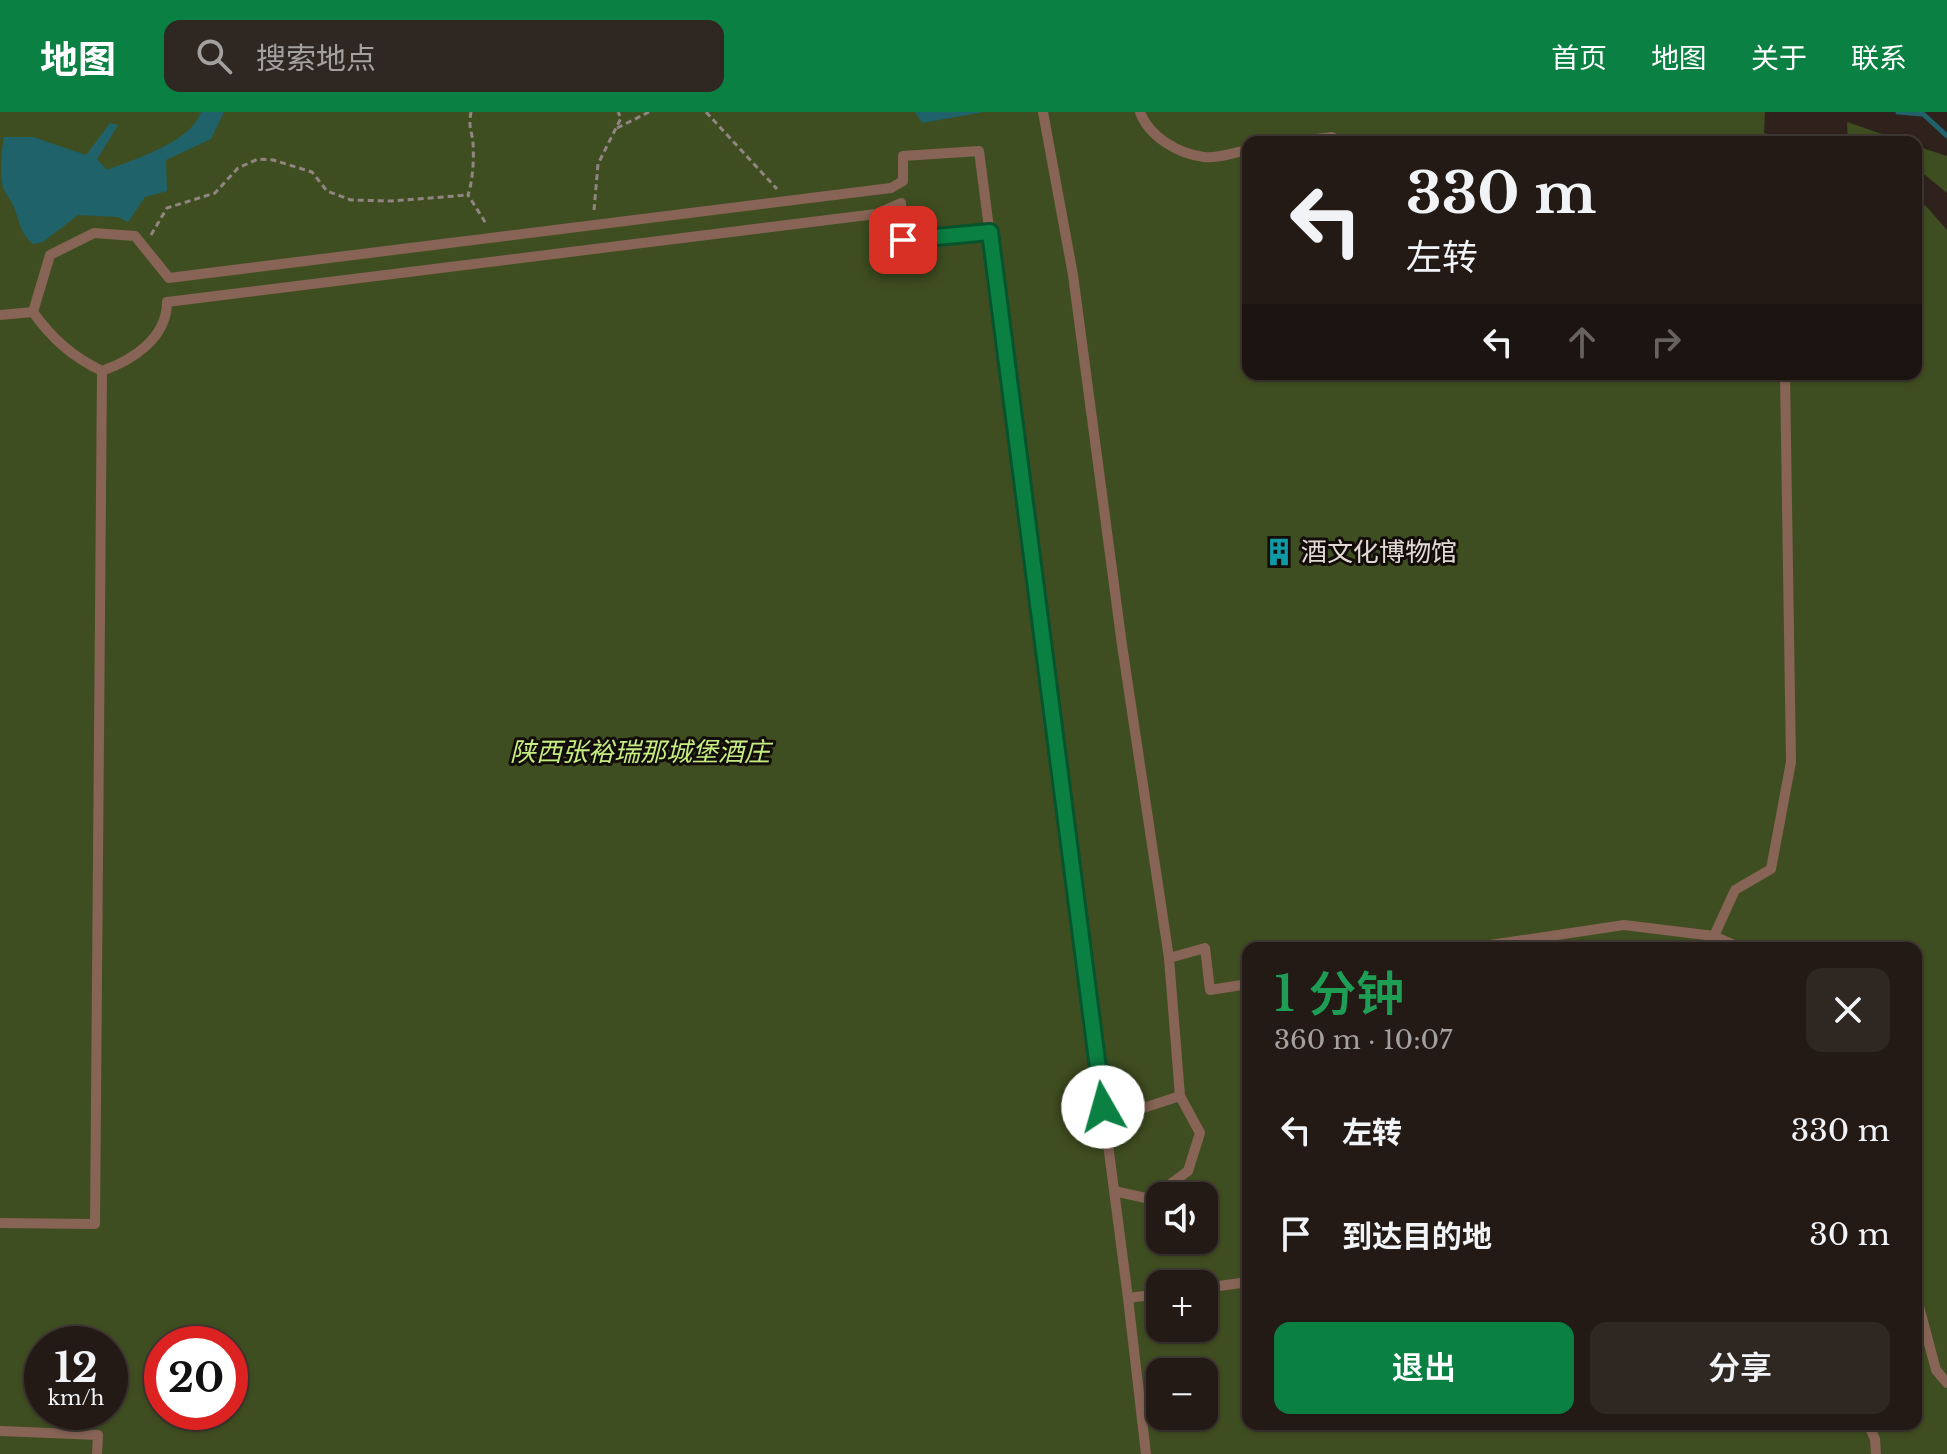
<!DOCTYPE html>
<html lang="zh">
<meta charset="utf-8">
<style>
:root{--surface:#231a15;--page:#2f2722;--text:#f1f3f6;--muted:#a3a1a0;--line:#403834;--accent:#0b8043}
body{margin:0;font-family:"Libre Baskerville","Noto Sans SC",serif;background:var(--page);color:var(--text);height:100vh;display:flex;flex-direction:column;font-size:30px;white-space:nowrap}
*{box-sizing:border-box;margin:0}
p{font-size:26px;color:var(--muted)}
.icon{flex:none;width:44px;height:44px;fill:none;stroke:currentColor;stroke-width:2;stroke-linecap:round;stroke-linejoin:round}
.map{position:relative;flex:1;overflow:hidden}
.sheet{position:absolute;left:1242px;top:830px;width:680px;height:488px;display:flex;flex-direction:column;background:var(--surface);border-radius:16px;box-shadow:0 2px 6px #0004,0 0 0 2px var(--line)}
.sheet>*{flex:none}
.guide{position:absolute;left:1242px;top:24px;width:680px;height:244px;border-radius:16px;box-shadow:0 2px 6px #0004,0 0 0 2px var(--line);background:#231a15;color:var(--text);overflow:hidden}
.fabs{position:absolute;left:1146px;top:1070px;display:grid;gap:16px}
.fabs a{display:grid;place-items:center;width:72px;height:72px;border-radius:16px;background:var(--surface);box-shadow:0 2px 6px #0004,0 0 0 2px var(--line);font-size:40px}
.speed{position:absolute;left:24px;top:1214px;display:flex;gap:16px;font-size:40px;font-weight:700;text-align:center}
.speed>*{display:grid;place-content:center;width:104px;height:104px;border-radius:50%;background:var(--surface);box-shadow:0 2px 6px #0004,0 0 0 2px var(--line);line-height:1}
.speed small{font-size:20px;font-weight:400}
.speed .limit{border:12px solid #d22;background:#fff;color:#111}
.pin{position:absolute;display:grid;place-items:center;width:68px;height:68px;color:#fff;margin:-34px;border-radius:16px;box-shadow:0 4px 12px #0006}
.me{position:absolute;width:88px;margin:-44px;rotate:353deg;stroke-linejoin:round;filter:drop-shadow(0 0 6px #0008)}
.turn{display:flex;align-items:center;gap:28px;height:168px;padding:0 32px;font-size:36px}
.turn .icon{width:104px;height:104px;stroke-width:2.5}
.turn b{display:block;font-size:56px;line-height:68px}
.lanes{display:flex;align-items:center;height:76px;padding:0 32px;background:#0003;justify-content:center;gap:40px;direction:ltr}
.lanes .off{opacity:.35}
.round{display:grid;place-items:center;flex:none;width:84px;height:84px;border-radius:16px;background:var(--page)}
.headline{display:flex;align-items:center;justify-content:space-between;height:136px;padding:0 32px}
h1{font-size:48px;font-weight:600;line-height:60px;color:#1e9e55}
.primary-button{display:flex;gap:16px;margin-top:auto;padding:16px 32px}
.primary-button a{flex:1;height:92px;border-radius:16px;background:var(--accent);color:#fff;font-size:32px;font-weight:600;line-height:92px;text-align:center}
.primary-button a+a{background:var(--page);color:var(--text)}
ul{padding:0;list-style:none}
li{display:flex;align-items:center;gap:24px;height:104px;padding:0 32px}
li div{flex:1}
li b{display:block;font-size:30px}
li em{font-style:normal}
header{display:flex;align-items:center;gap:48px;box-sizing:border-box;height:112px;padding:0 40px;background:var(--accent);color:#fff}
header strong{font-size:38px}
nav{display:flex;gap:44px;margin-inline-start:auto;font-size:28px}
.search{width:560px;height:72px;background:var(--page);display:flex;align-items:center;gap:20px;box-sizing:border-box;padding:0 28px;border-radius:16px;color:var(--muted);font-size:30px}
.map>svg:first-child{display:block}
</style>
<header>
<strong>地图</strong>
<div class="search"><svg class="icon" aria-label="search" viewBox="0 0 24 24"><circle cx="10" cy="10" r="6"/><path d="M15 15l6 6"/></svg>搜索地点</div>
<nav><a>首页</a><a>地图</a><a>关于</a><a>联系</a></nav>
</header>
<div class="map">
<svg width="1947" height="1342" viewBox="0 0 1947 1342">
<rect width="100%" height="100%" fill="#2f221c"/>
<g fill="#3f4e20" fill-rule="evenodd">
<path d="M 0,0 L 1765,0 L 1764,21 L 1806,30 L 1248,30 L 1248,262 L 1916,262 L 1916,88 L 1926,94 L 1947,118 L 1947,1342 L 0,1342 ZM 1248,836 L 1916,836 L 1916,1312 L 1248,1312 ZM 1160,1084 L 1204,1084 L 1204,1128 L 1160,1128 ZM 1160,1172 L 1204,1172 L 1204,1216 L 1160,1216 ZM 42,1232 L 110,1232 L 110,1300 L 42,1300 ZM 162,1232 L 230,1232 L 230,1300 L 162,1300 ZM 1160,1260 L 1204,1260 L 1204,1304 L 1160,1304 Z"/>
<path d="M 1847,10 L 1905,30 L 1848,30 Z"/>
<path d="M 1916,34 L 1947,44 L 1947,81 L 1924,62 L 1916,59 Z"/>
</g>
<g fill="#1f626a">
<path d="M 201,0 L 224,0 L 211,27 L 166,48 L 167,79 L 145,85 L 128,110 L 118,105 L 78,103 L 43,130 L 33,132 C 19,120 20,109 13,93 C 10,87 6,82 3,76 C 0,61 1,41 4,25 L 33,25 L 86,43 L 110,11 L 118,13 L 97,47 L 107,58 C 135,47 191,30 201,0 Z"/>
<path d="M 915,0 L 984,0 L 922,11 Z"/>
</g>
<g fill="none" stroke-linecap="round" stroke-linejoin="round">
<path stroke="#1f626a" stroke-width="5" d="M 1898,0 L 1923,2 L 1947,24"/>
<g stroke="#908581" stroke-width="3" stroke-dasharray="6 4" stroke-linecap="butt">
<path d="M 471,0 C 468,17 472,18 473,31 C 474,47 473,68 468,83 L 487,113"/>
<path d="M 706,0 L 777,77"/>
<path d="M 617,16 L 649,0"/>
<path d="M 594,98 L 598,52 L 621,6 L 618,0"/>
<path d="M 151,123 L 167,96 L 215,81 L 238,56 L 258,47 L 273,48 L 312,60 L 327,79 L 351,88 L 392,89 L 468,83"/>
</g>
<g stroke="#876456" stroke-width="10">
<path d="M 1043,0 L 1073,163 L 1122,533 L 1169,846 L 1205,836 L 1210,878 L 1248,872"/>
<path d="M 1140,0 C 1149,25 1179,42 1204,45 C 1217,47 1235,40 1248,38"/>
<path d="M 1293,30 L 1332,25 L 1341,30"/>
<path d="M 1506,30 L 1509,30"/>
<path d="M 0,203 L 33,200"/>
<path d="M 102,259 C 73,245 52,227 33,200 L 50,143 L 94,121 L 135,124 L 169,166 L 891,76 L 903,69 L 903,44 L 979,39 L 1128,1186"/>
<path d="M 1714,824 L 1735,778 L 1771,757 L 1791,650 L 1785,262"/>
<path d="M 1470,836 L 1624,813 L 1714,824 L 1741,836"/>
<path d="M 1108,1026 L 1122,1003 L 1180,984"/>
<path d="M 1114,1079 L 1150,1087 L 1188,1059 L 1200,1021 L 1180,984 L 1169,846"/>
<path d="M 0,1111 L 95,1112 L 102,259 C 133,248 167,226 167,190 L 876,102 L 901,91 L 903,128 L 990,120"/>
<path d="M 1204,1176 L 1248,1170"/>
<path d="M 1916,1183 L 1936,1258 L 1947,1271"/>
<path d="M 1868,1312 L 1875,1327 L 1876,1342"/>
<path d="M 0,1319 L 98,1323 L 97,1342"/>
<path d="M 1146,1342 L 1128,1186 L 1160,1182"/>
</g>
</g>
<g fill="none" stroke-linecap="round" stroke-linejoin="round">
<defs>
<path id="route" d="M 903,128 L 990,120 L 1103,995"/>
</defs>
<use href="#route" stroke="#07532c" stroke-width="20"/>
<use href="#route" stroke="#0b8043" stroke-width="14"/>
</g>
<defs>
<symbol id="building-bare" viewBox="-9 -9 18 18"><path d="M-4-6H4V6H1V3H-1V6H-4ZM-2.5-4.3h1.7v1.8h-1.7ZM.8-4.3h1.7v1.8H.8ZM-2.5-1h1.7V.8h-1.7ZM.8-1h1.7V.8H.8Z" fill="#0f9aa8" stroke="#130d0a" stroke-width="2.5" paint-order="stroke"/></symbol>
</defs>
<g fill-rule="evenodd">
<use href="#building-bare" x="1259" y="420" width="40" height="40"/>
</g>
<g text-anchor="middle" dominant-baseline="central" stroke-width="6" stroke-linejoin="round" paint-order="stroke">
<g font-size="26" fill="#e2d9d5" stroke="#130d0a" text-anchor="start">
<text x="1301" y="440">酒文化博物馆</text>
</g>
<g font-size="26" font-style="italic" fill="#c5ec81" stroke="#130d0a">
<text x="640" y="640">陕西张裕瑞那城堡酒庄</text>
</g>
</g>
</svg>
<div class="fabs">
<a><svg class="icon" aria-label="sound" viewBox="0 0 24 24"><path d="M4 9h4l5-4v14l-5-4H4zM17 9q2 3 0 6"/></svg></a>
<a>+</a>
<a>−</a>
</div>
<div class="speed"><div>12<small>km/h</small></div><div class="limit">20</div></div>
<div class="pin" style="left:903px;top:128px;background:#d93025"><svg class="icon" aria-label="arrive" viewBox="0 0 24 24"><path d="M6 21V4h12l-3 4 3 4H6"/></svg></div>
<svg class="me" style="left:1103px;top:995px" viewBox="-20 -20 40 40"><circle r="19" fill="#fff"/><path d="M0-13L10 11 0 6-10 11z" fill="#0b8043"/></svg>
<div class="guide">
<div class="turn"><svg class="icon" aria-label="left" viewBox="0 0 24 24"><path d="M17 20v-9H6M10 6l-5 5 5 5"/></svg><div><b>330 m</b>左转</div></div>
<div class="lanes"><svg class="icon" aria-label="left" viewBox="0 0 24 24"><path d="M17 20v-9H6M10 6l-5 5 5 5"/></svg><svg class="icon off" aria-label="ahead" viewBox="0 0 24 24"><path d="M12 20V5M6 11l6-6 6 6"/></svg><svg class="icon off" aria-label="right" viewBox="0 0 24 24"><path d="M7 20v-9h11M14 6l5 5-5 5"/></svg></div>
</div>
<section class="sheet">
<div class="headline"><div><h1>1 分钟</h1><p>360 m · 10:07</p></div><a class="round"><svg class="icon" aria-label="close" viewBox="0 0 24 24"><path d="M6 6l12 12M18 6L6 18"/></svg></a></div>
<ul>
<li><svg class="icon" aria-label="left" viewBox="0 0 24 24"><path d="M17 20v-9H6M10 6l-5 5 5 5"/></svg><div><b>左转</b></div><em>330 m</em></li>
<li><svg class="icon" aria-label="arrive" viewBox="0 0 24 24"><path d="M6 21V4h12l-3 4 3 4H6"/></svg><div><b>到达目的地</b></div><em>30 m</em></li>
</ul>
<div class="primary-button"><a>退出</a><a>分享</a></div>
</section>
</div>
